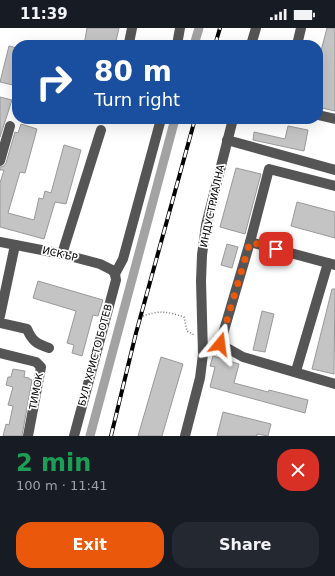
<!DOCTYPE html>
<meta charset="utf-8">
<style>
:root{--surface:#171b24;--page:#242831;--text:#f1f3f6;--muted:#9ea1a6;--accent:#ea580c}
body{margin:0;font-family:"DejaVu Sans",sans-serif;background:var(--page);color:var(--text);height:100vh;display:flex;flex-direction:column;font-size:15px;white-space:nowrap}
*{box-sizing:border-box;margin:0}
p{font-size:13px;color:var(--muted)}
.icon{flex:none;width:22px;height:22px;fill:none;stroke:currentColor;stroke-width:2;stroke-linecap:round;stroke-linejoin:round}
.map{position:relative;height:408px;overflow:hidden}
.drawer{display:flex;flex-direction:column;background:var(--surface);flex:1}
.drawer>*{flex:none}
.top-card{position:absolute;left:12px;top:12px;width:311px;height:84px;border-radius:16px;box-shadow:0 4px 16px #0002;background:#1a4fa0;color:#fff;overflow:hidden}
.pin{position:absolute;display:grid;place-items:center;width:34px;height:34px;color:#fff;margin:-17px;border-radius:8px;box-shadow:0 2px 6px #0006}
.me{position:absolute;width:44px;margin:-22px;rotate:16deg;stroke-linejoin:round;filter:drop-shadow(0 0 3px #0008)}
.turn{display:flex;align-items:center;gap:14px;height:84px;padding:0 16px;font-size:18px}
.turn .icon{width:52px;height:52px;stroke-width:2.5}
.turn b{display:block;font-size:28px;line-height:34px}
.round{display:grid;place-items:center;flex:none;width:42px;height:42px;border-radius:16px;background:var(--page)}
.head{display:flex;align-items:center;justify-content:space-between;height:68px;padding:0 16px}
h1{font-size:24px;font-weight:700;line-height:30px;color:#1e9e55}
.button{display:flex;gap:8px;margin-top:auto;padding:8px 16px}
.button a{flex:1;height:46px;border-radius:16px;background:var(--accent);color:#fff;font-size:16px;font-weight:700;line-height:46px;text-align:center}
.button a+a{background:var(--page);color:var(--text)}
.status{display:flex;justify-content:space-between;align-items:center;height:28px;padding:0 20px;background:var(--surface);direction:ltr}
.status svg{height:11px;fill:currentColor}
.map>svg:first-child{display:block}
</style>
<div class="status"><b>11:39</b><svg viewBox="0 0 49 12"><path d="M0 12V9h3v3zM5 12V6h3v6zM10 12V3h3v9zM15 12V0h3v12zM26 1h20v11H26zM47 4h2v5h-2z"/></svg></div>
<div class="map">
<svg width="335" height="408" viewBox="0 0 335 408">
<rect width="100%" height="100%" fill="#fff"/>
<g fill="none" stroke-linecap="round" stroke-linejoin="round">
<g stroke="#a3a3a3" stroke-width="9">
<path d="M 194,17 L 199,0"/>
<path d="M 90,408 L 175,91"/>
</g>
</g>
<g fill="#c4c4c4" stroke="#999">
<path d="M 87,0 L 119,0 L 115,17 L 84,17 Z"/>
<path d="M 327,0 L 335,0 L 335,83 L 318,79 L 318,34 Z"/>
<path d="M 9,18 L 17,20 L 17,58 L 0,54 Z"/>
<path d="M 0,69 L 12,72 L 0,109 Z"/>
<path d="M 21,96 L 37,101 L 25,145 L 20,144 L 8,185 L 34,192 L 39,170 L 43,171 L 45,163 L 51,165 L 64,117 L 81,122 L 66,176 L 55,174 L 44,211 L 0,199 L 0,155 L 4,142 L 0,142 L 0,139 L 4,138 L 6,135 L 15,104 L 18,105 Z"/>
<path d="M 288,98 L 308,102 L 304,123 L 253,112 L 254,104 L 285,111 Z"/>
<path d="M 236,140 L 261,146 L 245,206 L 220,199 Z"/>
<path d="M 297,174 L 335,184 L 335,210 L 291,198 Z"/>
<path d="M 227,216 L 238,219 L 232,240 L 221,237 Z"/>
<path d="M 38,253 L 103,272 L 98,288 L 93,287 L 82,328 L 72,325 L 74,317 L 67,315 L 76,283 L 33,270 Z"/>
<path d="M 332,261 L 335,261 L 334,346 L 312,341 Z"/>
<path d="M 262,283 L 274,286 L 265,324 L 253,322 Z"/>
<path d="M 213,328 L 239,336 L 234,355 L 268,364 L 269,362 L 308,372 L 305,385 L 210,359 L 215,339 L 210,338 Z"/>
<path d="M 161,329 L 183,336 L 162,408 L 138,408 Z"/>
<path d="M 13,341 L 25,343 L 24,349 L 29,350 L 29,351 L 32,352 L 22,408 L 3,408 L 6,396 L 9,397 L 13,378 L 8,377 L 13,359 L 6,357 L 8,349 L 11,349 Z"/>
<path d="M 223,384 L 271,396 L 268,408 L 257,406 L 257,408 L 217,408 Z"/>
</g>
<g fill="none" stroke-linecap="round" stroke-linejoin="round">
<path stroke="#777" stroke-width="1.5" stroke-dasharray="1 2" stroke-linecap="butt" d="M 140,289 C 160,282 165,283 184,289 L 187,303 L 194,307"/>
<g stroke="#555" stroke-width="10">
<path d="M 129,15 L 132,0"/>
<path d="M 177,17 L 180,0"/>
<path d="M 251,17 L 256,0"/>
<path d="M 297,17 L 301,0"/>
<path d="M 318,87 L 335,91"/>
<path d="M 227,112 L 335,142"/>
<path d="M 0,133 L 10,98"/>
<path d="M 335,158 L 269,141 L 250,214 L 220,316 L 243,329 L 335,356"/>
<path d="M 0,214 L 62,226 L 100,236 L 112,242 L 115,246"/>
<path d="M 250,214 L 335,237"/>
<path d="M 62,226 L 101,102"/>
<path d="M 0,288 L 15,217"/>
<path d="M 0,295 L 27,301 C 32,313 37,316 49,320"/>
<path d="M 0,325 L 36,334 L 41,339 L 28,408"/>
<path d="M 296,343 L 328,235"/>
<path d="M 74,408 L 116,252 L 115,246 L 123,231 L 161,91"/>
<path d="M 185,408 L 200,350 L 203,326 L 201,253 L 202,227 L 206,197 L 233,91"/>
</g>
<defs>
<g id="rail">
<path d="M 215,17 L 220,0"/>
<path d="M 111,408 L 136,305 L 195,91"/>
</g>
</defs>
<use href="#rail" stroke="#000" stroke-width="4"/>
<use href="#rail" stroke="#fff" stroke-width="2.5" stroke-dasharray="8" stroke-linecap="butt"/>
</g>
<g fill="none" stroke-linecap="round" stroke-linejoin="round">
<path stroke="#ea580c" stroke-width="7" stroke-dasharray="0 12.6" d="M 220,316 L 250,214 L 276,221"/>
</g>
<g text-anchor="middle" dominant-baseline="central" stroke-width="3.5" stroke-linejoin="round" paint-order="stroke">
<g font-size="10" fill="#000" stroke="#fff">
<text transform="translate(212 178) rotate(-78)">ИНДУСТРИАЛНА</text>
<text transform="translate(60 226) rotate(13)">ИСКЪР</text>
<text transform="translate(95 327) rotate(-75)">БУЛ. ХРИСТО БОТЕВ</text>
<text transform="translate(36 363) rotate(-79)">ТИМОК</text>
</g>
</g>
</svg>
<div class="pin" style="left:276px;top:221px;background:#d93025"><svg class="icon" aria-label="arrive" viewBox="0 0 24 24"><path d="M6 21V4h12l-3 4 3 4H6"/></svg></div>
<svg class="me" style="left:220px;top:316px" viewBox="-20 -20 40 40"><path d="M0-17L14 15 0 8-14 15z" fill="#ea580c" stroke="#fff" stroke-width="4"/></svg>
<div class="top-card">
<div class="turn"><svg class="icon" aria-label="right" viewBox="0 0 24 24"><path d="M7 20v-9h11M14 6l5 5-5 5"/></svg><div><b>80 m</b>Turn right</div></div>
</div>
</div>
<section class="drawer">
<div class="head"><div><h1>2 min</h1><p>100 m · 11:41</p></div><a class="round" style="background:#d93025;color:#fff"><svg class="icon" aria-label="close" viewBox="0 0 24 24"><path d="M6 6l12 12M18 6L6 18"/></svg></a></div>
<div class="button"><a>Exit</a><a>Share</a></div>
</section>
